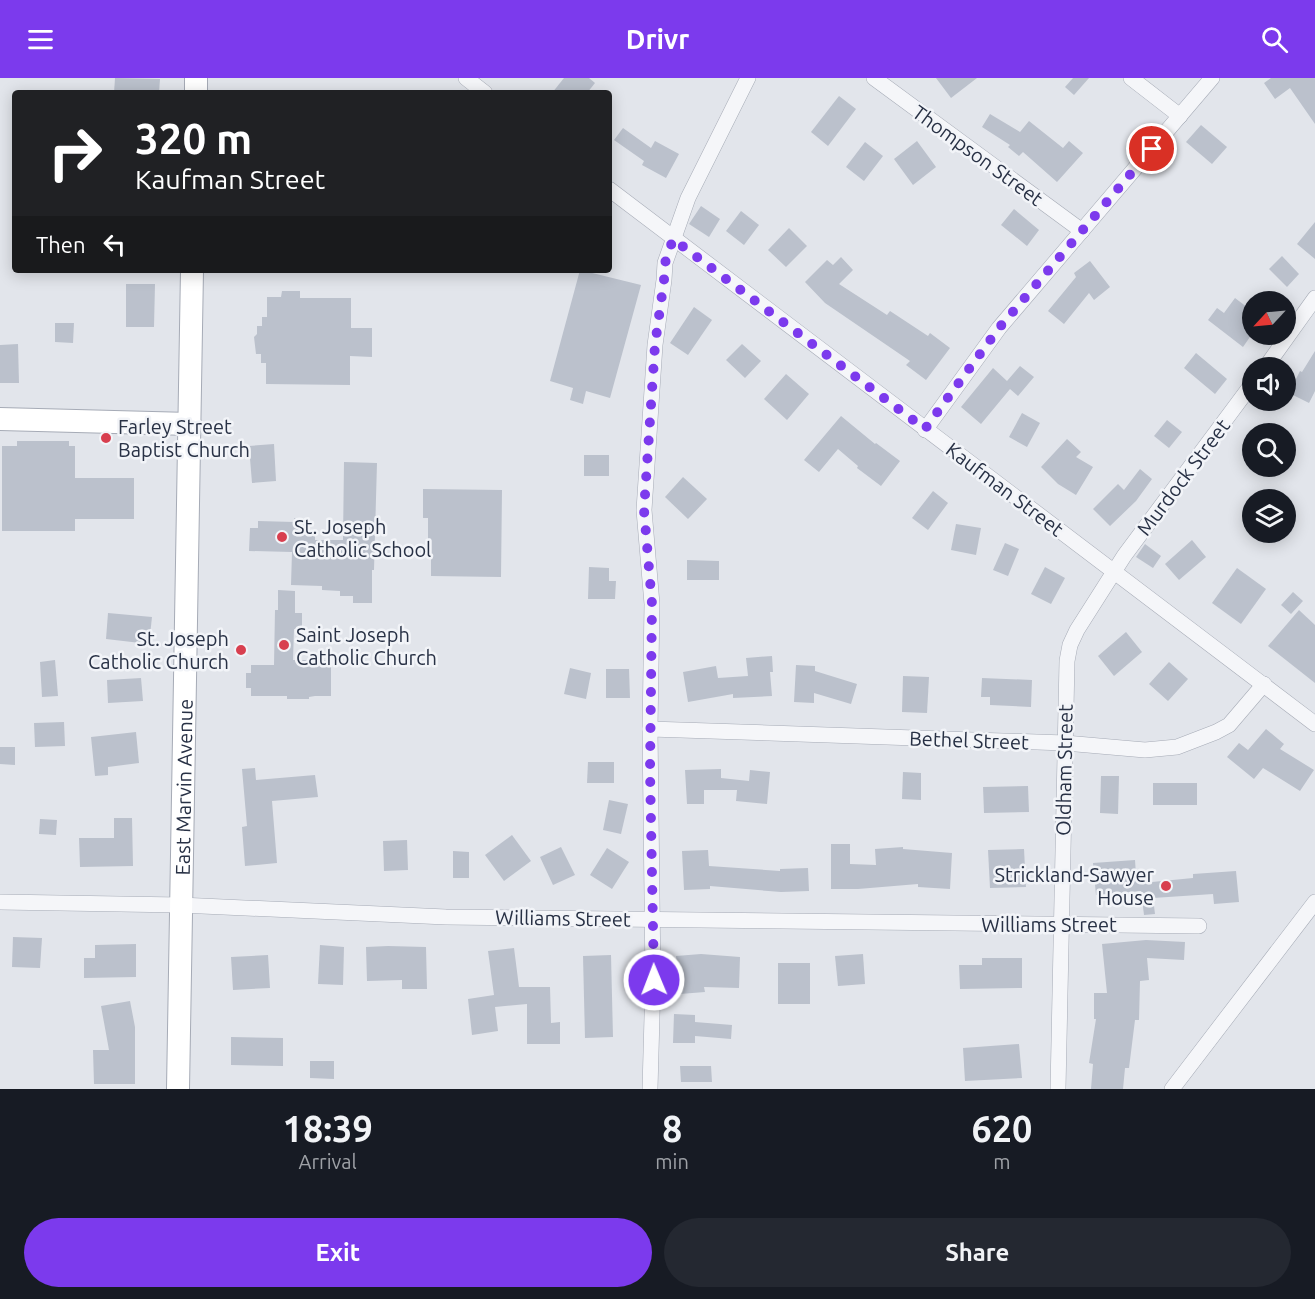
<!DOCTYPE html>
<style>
:root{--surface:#171b24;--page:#242831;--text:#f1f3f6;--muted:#9ea1a6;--accent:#7c3aed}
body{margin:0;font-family:Ubuntu,sans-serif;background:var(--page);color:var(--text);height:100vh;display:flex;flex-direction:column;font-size:22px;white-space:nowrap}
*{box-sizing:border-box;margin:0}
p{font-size:20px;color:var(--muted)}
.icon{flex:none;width:33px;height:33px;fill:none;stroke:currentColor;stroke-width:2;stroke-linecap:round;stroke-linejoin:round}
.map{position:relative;height:1011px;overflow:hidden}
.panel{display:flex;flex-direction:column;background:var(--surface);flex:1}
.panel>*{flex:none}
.banner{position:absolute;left:12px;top:12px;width:600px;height:183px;border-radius:6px;box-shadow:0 3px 15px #0003;background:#202124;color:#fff;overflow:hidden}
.needle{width:39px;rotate:244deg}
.buttons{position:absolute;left:1242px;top:213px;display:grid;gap:12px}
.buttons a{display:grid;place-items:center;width:54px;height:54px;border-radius:50%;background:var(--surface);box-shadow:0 3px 15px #0003;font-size:30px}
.pin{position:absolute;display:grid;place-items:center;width:51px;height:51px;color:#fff;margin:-26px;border:3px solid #fff;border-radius:50%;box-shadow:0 2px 6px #0007}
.me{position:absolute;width:66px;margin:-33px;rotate:359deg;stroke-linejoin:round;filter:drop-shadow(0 0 4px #0008)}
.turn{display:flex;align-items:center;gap:21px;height:126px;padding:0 24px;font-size:27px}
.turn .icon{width:78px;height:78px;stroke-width:2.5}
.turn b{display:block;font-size:42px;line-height:51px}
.then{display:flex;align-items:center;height:57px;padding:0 24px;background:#0003;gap:12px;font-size:22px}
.eta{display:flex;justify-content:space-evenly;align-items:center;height:102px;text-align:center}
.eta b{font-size:36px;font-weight:700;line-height:42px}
.button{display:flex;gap:12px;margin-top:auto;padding:12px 24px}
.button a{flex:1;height:69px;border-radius:36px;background:var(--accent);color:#fff;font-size:24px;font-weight:700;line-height:69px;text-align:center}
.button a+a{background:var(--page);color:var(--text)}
header{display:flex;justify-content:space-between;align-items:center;height:78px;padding:0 24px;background:var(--accent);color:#fff;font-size:27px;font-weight:700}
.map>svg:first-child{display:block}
</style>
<header><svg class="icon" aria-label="menu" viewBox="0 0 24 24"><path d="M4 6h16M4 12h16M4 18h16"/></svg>Drivr<svg class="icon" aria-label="search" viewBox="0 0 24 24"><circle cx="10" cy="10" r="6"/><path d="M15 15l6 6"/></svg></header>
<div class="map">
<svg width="1315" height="1011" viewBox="0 0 1315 1011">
<rect width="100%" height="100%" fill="#e2e5eb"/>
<g fill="#bbc1cc">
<path d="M 115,0 L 160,1 L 159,15 L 114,15 Z"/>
<path d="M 564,0 L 589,0 L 595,5 L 587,15 L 552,15 Z"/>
<path d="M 936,0 L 977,0 L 951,20 Z"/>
<path d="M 1073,0 L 1089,0 L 1074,17 L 1065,9 Z"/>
<path d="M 1271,0 L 1315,0 L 1315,46 L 1290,10 L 1275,21 L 1264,5 Z"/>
<path d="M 839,18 L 856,31 L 828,68 L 811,54 Z"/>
<path d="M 990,36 L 1020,54 L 1029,43 L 1063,70 L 1069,63 L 1083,75 L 1057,104 L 1023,74 L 1019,78 L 1008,69 L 1010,67 L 982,49 Z"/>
<path d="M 1201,47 L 1227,69 L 1212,86 L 1186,64 Z"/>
<path d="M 623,50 L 651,70 L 655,63 L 679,76 L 666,100 L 642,87 L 644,83 L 614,62 Z"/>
<path d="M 917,63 L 936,89 L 913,107 L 894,81 Z"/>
<path d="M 865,64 L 883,78 L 864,103 L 846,89 Z"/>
<path d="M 701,128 L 720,141 L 709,159 L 689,146 Z"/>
<path d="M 1014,131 L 1039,152 L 1027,168 L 1001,147 Z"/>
<path d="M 741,133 L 759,147 L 744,167 L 726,153 Z"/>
<path d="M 1315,144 L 1315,181 L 1297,166 Z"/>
<path d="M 789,150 L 807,168 L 786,189 L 768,172 Z"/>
<path d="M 1282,178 L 1299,196 L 1287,209 L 1269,191 Z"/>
<path d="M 841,179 L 853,192 L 839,206 L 887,237 L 890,233 L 928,258 L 930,255 L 950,270 L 926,302 L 906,287 L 910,283 L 825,225 L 805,204 L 827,182 L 833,187 Z"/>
<path d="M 1090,183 L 1110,209 L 1094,222 L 1089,215 L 1064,246 L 1048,233 L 1076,199 L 1074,195 Z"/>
<path d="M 580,192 L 641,207 L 610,320 L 586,313 L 583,326 L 570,322 L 573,310 L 550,303 Z"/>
<path d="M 126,206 L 155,206 L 154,249 L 126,249 Z"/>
<path d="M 282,213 L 300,213 L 300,220 L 351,220 L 351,250 L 372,250 L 372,279 L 350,278 L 350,307 L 266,306 L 266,285 L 261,285 L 261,276 L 256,276 L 254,259 L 257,256 L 257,248 L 262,248 L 262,239 L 267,239 L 267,219 L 281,219 Z"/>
<path d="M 1235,220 L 1252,233 L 1252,256 L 1243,269 L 1208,242 L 1217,230 L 1224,235 Z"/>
<path d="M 694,229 L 712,242 L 688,277 L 670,265 Z"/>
<path d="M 55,245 L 74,245 L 73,265 L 55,264 Z"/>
<path d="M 18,266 L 19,305 L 0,305 L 0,267 Z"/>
<path d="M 742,266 L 761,283 L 745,300 L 726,282 Z"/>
<path d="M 1315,273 L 1315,313 L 1309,325 L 1289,315 L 1300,293 L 1302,294 Z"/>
<path d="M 1196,275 L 1227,301 L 1215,316 L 1184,290 Z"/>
<path d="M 1020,288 L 1034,299 L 1018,318 L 1010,311 L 981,346 L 961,329 L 993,290 L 1007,303 Z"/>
<path d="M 786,296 L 809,316 L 787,342 L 764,321 Z"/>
<path d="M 1022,335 L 1040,345 L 1027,369 L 1009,359 Z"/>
<path d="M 841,338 L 875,366 L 876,365 L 900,383 L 881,408 L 857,390 L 858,388 L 838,371 L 819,394 L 804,382 Z"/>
<path d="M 1167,342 L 1182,354 L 1169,370 L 1154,358 Z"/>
<path d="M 1067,361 L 1081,374 L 1076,379 L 1093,389 L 1076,417 L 1058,406 L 1041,389 Z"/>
<path d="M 17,363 L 69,363 L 69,368 L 75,368 L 75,400 L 134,400 L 134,441 L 75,441 L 75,453 L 2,453 L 2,368 L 17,368 Z"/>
<path d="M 274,366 L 276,403 L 252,405 L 249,368 Z"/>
<rect x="584" y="377" width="25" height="21"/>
<path d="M 344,384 L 377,385 L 374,492 L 372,492 L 372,525 L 353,525 L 353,518 L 340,518 L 340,513 L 322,512 L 322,508 L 291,507 L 292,474 L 249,473 L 250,450 L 258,450 L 258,443 L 294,444 L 294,440 L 307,441 L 307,456 L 315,456 L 315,462 L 343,462 Z"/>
<path d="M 1140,391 L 1152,401 L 1136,423 L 1110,448 L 1093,431 L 1118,406 L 1124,412 Z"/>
<path d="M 683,399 L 707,421 L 688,441 L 665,419 Z"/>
<path d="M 423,411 L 502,412 L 501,499 L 431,498 L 431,477 L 428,477 L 428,440 L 423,440 Z"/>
<path d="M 933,413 L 948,425 L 928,452 L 912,440 Z"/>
<path d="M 956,446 L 981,450 L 976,477 L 951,472 Z"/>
<path d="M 1192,462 L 1206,479 L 1179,502 L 1165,486 Z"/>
<path d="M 1005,465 L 1019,471 L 1008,498 L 993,492 Z"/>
<path d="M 1145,466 L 1161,478 L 1153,490 L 1136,479 Z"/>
<path d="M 687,482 L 719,483 L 719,502 L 687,502 Z"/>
<path d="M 589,489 L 609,490 L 609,503 L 616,503 L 615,521 L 588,521 Z"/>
<path d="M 1045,489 L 1065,500 L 1051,526 L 1031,516 Z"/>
<path d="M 1237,490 L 1266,511 L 1241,546 L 1212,525 Z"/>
<path d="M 278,512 L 295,513 L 295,535 L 302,535 L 302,551 L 294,551 L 293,582 L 331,582 L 331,618 L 315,618 L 309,619 L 309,621 L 287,621 L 287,618 L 251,618 L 251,610 L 246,610 L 246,595 L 251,595 L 251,587 L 274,587 L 275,532 L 278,532 Z"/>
<path d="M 1293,514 L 1303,523 L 1291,536 L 1281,527 Z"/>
<path d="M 1299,532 L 1315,547 L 1315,605 L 1268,568 Z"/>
<path d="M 108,535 L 152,539 L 149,566 L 106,561 Z"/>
<path d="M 1126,554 L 1142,574 L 1114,598 L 1098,578 Z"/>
<path d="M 772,578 L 773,594 L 770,594 L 772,618 L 733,620 L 733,616 L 688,624 L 683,594 L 716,588 L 718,600 L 748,598 L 746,580 Z"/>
<path d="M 55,582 L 58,618 L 42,619 L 40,584 Z"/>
<path d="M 1169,584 L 1188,601 L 1168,623 L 1149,606 Z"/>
<path d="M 796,587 L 815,588 L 815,593 L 857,606 L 851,626 L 814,615 L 814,625 L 794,624 Z"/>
<path d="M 570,590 L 591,595 L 586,621 L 564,616 Z"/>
<path d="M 606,591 L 629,591 L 630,620 L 606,620 Z"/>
<path d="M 903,598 L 929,599 L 927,635 L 902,634 Z"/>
<path d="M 141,600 L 143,623 L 108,625 L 107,602 Z"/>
<path d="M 982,600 L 1032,602 L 1031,629 L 990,627 L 990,619 L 981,619 Z"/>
<path d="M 64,644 L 65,668 L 35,669 L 34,645 Z"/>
<path d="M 1266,651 L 1284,666 L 1280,671 L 1314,692 L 1300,713 L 1263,690 L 1254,701 L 1227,679 L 1239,665 L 1248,672 Z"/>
<path d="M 136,654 L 139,685 L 108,689 L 108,697 L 95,698 L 91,659 Z"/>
<path d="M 0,669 L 15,669 L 15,687 L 0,686 Z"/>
<path d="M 588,684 L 614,684 L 614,705 L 587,705 Z"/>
<path d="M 255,690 L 256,702 L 315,697 L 318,719 L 272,723 L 277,785 L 245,788 L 242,749 L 247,748 L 242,691 Z"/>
<path d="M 721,691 L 721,700 L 749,703 L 750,692 L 770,694 L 767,726 L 736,723 L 737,712 L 704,712 L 704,726 L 687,726 L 685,692 Z"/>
<path d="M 903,694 L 921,695 L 921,722 L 902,721 Z"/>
<path d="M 1101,698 L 1119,698 L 1118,736 L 1100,735 Z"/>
<rect x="1153" y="705" width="44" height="22"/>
<path d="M 1028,708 L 1029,734 L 984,735 L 983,709 Z"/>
<path d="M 609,722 L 628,726 L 621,756 L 603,752 Z"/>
<path d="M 114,740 L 132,740 L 133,788 L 80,789 L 79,760 L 114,760 Z"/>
<path d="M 40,741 L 57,742 L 56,757 L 39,756 Z"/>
<path d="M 512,757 L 531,783 L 504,803 L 485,777 Z"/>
<path d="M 407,762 L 408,792 L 384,793 L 383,763 Z"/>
<path d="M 831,766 L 850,766 L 850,786 L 876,787 L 875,771 L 903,769 L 903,771 L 952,775 L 950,811 L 918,809 L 918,806 L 858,811 L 831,811 Z"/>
<path d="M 561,769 L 575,797 L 553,807 L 540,779 Z"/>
<path d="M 607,770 L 629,784 L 612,811 L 590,797 Z"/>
<path d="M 1024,771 L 1026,809 L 990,810 L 988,772 Z"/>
<path d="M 708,772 L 709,788 L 780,793 L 780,791 L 808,790 L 809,813 L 781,814 L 710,808 L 710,811 L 684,812 L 682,773 Z"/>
<path d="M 453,773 L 469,774 L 469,800 L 453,800 Z"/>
<path d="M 1135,782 L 1136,797 L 1151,796 L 1152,804 L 1193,800 L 1193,796 L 1236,793 L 1239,824 L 1214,826 L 1213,816 L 1153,820 L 1155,836 L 1144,837 L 1141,813 L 1096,817 L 1093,785 Z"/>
<path d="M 13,859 L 42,860 L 40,890 L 12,889 Z"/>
<path d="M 1146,862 L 1185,864 L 1184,882 L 1147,880 L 1149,902 L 1140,903 L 1139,942 L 1135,942 L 1129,990 L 1125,990 L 1123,1011 L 1091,1011 L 1093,986 L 1089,985 L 1096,941 L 1094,941 L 1094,915 L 1107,915 L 1102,866 Z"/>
<path d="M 136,866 L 136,899 L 84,900 L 84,880 L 95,880 L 95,867 Z"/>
<path d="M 320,867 L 344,869 L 343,907 L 318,906 Z"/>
<path d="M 388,868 L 426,869 L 427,911 L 402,911 L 402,902 L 367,903 L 366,869 Z"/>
<path d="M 514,870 L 519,909 L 550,909 L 551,945 L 560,944 L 560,966 L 527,966 L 527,926 L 495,929 L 498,953 L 472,957 L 468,921 L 494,917 L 488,873 Z"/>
<path d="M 701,876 L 740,879 L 739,910 L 704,909 L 705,914 L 680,916 L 676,878 Z"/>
<path d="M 863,876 L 865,906 L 838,908 L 835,878 Z"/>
<path d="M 268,877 L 270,910 L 233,912 L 231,879 Z"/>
<path d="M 611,877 L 613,959 L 585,960 L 583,878 Z"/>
<path d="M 982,880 L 1022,880 L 1022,910 L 960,911 L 959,887 L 982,887 Z"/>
<rect x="778" y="885" width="32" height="41"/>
<path d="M 130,923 L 135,949 L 135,1006 L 94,1006 L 93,972 L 109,972 L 101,928 Z"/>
<path d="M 674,936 L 695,937 L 695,944 L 732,947 L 731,961 L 695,958 L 695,965 L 673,965 Z"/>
<path d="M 231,959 L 283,960 L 283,988 L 231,987 Z"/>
<path d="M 1019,966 L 1022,1000 L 965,1003 L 963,970 Z"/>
<path d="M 310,983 L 334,983 L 334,1001 L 310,1000 Z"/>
<path d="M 680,988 L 711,988 L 712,1004 L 681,1004 Z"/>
</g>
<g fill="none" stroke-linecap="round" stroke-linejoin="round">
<defs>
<g id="street">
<path d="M 466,0 L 485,15"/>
<path d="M 874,0 L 1082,153"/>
<path d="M 1131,0 L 1180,38"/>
<path d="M 609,111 L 1315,646"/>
<path d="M 1265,290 L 1315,220"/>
<path d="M 925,352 L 999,250 L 1212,0"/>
<path d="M 650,651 L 1065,665 L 1145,672 L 1177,669 L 1216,654 L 1229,647 L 1264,606"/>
<path d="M 0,824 L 180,827 L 446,839 L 1199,848"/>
<path d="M 650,1011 L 653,902 L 650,651 L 652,526 L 644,432 L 655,267 L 664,202 L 665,185 L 688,120 L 748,0"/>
<path d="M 1058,1011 L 1067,583 L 1070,567 L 1077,552 L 1124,478 L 1252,306"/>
<path d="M 1172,1011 L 1315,824"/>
</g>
<g id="secondary">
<path d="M 196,15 L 196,0"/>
<path d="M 0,341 L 190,346"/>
<path id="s1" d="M 178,1011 L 192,192"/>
</g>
</defs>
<use href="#street" stroke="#a6abb6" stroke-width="16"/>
<use href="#secondary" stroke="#a6abb6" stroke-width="24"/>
<use href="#street" stroke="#f5f6f9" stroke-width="15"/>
<use href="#secondary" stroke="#fff" stroke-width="22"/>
</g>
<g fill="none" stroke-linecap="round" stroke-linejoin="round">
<path stroke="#7c3aed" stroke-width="10" stroke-dasharray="0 18" d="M 654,902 L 650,692 L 652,526 L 644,432 L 655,267 L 664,202 L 665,185 L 673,161 L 925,351 L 999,250 L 1152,71"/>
</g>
<g fill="#d83f4f" stroke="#f2f4f8" stroke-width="2">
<circle cx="106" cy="360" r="6"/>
<circle cx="282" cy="459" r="6"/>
<circle cx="284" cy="567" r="6"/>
<circle cx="241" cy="572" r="6"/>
<circle cx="1166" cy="808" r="6"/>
</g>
<g text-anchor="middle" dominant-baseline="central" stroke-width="5" stroke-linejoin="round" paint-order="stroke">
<g font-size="20" fill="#283145" stroke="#f2f4f8">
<text transform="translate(978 77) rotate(36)">Thompson Street</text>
<text transform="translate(1183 399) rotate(-53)">Murdock Street</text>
<text transform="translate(1005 411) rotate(37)">Kaufman Street</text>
<text transform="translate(969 662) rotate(2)">Bethel Street</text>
<text transform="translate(1064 692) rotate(-89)">Oldham Street</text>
<text stroke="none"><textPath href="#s1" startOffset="302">East Marvin Avenue</textPath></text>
<text transform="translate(563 840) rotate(1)">Williams Street</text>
<text x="1049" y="846">Williams Street</text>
</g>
<g font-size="20" fill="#283145" stroke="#f2f4f8" text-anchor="start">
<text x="118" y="348">Farley Street<tspan x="118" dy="23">Baptist Church</tspan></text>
<text x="294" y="448">St. Joseph<tspan x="294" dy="23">Catholic School</tspan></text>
<text x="296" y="556">Saint Joseph<tspan x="296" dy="23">Catholic Church</tspan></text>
<text x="229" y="560" text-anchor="end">St. Joseph<tspan x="229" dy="23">Catholic Church</tspan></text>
<text x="1154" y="796" text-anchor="end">Strickland-Sawyer<tspan x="1154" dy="23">House</tspan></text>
</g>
</g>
</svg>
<div class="buttons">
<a><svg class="needle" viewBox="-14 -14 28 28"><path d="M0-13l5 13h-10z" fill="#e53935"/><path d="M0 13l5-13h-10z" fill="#9ea1a6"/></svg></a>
<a><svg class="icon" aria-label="sound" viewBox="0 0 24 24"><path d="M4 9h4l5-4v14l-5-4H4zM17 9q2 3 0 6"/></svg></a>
<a><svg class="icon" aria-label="search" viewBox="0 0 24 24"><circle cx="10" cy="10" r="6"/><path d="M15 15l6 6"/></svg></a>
<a><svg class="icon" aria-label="layers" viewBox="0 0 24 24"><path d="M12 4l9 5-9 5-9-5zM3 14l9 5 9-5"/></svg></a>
</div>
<div class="pin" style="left:1152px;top:71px;background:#d93025"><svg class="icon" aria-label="arrive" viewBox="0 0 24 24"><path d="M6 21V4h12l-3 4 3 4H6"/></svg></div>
<svg class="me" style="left:654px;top:902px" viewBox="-20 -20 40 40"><circle r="17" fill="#7c3aed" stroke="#fff" stroke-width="3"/><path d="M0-11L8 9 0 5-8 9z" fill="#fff"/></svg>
<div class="banner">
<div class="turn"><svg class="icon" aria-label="right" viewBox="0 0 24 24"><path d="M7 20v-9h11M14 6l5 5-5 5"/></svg><div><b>320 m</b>Kaufman Street</div></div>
<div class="then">Then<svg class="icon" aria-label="left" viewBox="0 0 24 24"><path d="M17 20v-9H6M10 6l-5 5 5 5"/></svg></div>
</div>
</div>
<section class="panel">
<div class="eta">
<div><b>18:39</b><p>Arrival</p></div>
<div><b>8</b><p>min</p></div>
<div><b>620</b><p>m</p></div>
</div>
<div class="button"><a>Exit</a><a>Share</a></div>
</section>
